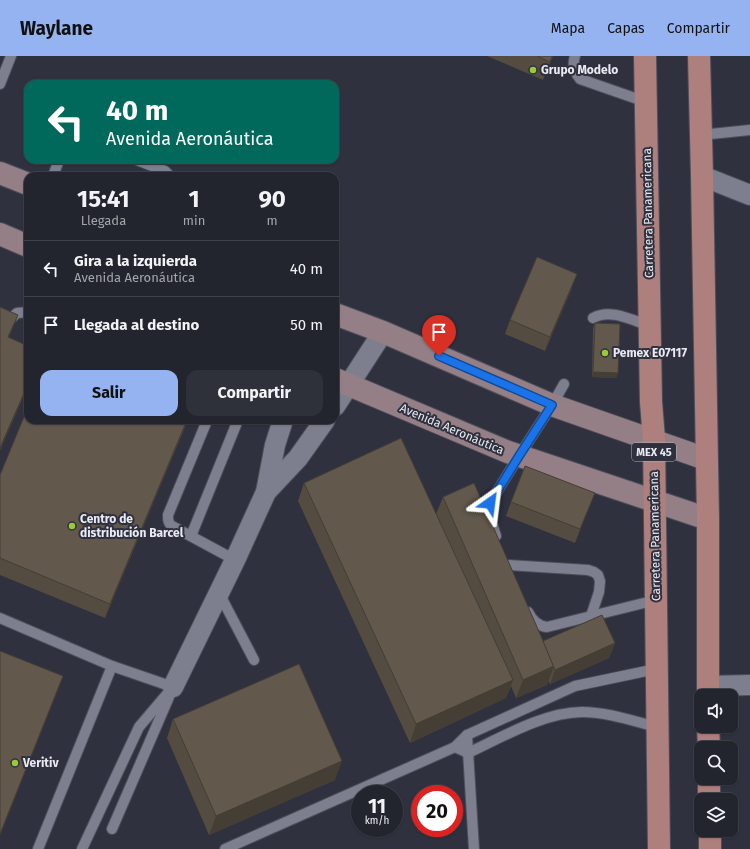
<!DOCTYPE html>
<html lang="es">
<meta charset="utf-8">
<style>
:root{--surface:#23252e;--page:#2f313a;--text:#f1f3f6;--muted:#a3a5aa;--line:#40424a;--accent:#95b2f1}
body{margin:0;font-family:"Fira Sans",sans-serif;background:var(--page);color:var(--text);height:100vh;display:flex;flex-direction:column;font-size:15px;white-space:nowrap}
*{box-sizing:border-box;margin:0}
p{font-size:13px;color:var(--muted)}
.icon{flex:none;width:22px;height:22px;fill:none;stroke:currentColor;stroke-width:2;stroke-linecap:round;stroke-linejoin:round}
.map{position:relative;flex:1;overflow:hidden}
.side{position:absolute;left:24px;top:116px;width:315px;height:252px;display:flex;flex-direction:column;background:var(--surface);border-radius:12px;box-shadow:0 1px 3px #0004,0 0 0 1px var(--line)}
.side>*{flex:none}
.guide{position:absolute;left:24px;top:24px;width:315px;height:84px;border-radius:12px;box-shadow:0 1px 3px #0004,0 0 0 1px var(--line);background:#00695c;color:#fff;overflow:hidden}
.controls{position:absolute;left:694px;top:633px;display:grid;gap:8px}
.controls a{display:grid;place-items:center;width:44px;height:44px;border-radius:8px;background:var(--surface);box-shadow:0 1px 3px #0004,0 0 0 1px var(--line);font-size:20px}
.speed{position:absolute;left:351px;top:729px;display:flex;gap:8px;font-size:20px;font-weight:700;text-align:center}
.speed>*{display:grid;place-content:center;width:52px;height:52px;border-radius:50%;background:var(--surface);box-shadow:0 1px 3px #0004,0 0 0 1px var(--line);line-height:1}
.speed small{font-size:10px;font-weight:400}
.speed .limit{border:6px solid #d22;background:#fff;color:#111}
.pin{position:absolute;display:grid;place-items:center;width:34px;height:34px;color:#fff;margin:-41px -17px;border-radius:50% 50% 50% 0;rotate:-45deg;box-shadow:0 0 4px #0007}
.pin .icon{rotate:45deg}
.me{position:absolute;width:44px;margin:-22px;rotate:31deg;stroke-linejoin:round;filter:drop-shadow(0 0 3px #0008)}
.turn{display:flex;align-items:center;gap:14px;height:84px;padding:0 16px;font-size:18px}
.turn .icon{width:52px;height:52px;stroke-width:2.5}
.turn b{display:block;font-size:28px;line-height:34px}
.eta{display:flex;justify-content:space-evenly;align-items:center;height:68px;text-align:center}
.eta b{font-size:24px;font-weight:700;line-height:28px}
.button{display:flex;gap:8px;margin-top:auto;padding:8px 16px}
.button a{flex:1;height:46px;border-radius:12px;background:var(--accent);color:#111;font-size:16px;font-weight:700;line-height:46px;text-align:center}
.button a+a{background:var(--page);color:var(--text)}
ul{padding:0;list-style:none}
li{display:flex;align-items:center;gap:12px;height:56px;padding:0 16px;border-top:1px solid var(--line)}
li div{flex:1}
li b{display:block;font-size:15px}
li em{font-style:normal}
header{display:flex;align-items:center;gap:24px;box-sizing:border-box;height:56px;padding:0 20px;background:var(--accent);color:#111}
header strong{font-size:19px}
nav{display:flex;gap:22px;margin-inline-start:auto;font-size:14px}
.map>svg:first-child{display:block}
</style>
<header>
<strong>Waylane</strong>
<nav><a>Mapa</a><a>Capas</a><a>Compartir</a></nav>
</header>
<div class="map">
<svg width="750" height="793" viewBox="0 0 750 793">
<rect width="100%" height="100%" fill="#2f313e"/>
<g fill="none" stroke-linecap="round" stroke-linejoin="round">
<defs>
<g id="service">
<path d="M 575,0 C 572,10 574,15 580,23 L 646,46"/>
<path d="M 0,28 L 11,0"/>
<path d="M 701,79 L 750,74"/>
<path d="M 137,104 L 165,115 L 170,120"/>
<path d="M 53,120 L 59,104"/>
<path d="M 593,262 C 610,252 632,264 650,270"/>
<path d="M 6,267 L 17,257 L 28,256"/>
<path d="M 206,367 L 168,459 C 168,464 168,467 172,470 L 235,504"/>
<path d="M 191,480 L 238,364"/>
<path d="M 496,480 L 490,461 L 490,447 L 519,400 L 552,349 L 564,328"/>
<path d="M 507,509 L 588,514 L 594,516 L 598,519 L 600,525 L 599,536 L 591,560"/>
<path d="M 219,537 L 254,604"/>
<path d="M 528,556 C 532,564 537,570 547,571 L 656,544"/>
<path d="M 0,562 L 112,610 L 173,631"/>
<path d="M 467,679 L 474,793"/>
<path d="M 455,691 L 468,697 C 502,681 545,656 582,656 C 607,656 633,665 657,671"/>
<path d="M 112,773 L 169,641"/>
<path d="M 38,793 L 112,610"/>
<path d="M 82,793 L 139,671 L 173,631"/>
<path d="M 225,793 L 455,691 L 467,679 L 575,630 L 656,613"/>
</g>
<g id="minor">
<path d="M 702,120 L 750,139"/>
<path d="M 335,350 L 383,276"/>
<path d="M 266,436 L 298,402 L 325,364"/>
<path d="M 708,630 L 750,629"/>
<path d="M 173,631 L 235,504 L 266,436 L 275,389 L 283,364"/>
</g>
<g id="secondary">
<path d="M 0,117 L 28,128"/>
<path d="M 0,178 L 28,190"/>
<path d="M 335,258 L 383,276 L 552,349 L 706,403"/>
<path d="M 335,323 L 508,396 L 708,463"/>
</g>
<g id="primary">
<path d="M 645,0 L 651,346 L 654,383 L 659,793"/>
<path d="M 699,0 L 702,120 L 708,463 L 708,640"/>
<path d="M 708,670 L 709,692"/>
<path d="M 709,722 L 709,744"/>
<path d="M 710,774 L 710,793"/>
</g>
</defs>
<use href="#service" stroke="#4e4f5b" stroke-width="12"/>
<use href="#minor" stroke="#4e4f5b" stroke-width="22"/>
<use href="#secondary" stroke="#4e4f5b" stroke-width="24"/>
<use href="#primary" stroke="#4e4f5b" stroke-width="24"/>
<use href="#service" stroke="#7d7f8f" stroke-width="10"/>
<use href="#minor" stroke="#7d7f8f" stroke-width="20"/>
<use href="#secondary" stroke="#957f86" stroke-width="22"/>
<use href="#primary" stroke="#ad7f7d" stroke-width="22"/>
</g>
<g fill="#544c41">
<path d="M 487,0 L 553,0 L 543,24 Z"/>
<path d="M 572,232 L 545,295 L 505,278 L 510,264 Z"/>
<path d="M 595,267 L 618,317 L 616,322 L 592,321 L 593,272 Z"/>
<path d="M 28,364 L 188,364 L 105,562 L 0,519 L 0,419 Z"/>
<path d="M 304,427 L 436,458 L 443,441 L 543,585 L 615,587 L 609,602 L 550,628 L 548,625 L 547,629 L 516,642 L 511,630 L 506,642 L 410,687 L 298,445 Z"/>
<path d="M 511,446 L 589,451 L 575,487 L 506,460 Z"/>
<path d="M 173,663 L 335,724 L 209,779 L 167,682 Z"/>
</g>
<g fill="#453e35">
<path d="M 577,218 L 572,232 L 545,295 L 550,281 Z"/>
<path d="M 18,259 L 11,277 L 1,300 L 8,281 Z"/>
<path d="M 593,316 L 618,317 L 616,322 L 592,321 Z"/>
<path d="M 28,328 L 28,331 L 0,395 L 0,392 Z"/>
<path d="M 187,364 L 188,364 L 105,562 L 110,548 Z"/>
<path d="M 615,587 L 609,602 L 550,628 L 555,614 Z"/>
<path d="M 554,610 L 547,629 L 516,642 L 523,624 Z"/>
<path d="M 63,620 L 58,634 L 0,780 L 0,778 Z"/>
<path d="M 513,624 L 506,642 L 410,687 L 416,668 Z"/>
<path d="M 342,705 L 335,724 L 209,779 L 216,760 Z"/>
</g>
<g fill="#62584c" stroke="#453e35">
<path d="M 537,0 L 552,0 L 550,6 Z"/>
<path d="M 537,201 L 577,218 L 550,281 L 510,264 Z"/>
<path d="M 0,251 L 18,259 L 8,281 L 28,290 L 28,328 L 0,392 Z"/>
<path d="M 595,267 L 620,268 L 618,317 L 593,316 Z"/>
<path d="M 28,351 L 28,364 L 187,364 L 110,548 L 0,502 L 0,419 Z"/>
<path d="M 401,382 L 513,624 L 416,668 L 304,427 Z"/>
<path d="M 525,410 L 595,437 L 580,473 L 511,446 Z"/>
<path d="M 474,427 L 554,610 L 523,624 L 443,441 Z"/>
<path d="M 602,559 L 615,587 L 555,614 L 543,585 Z"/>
<path d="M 0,595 L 63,620 L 0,778 Z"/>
<path d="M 299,608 L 342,705 L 216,760 L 173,663 Z"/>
</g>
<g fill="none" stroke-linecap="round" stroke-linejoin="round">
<defs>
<path id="route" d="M 439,300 L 552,349 L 519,400 L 490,447"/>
</defs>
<use href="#route" stroke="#114b97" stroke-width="10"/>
<use href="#route" stroke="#1a73e8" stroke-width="7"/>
</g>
<g fill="#98cb37" stroke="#2f313e" stroke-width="1.5">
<circle cx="533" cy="14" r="4"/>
<circle cx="605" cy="297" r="4"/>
<circle cx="72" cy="470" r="4"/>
<circle cx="15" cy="707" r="4"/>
</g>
<g text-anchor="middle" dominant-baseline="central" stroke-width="4" stroke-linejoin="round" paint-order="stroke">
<rect fill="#2f313e" stroke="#b1b2bd" stroke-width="1" x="632" y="387" width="44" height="18" rx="3"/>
<g font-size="11" font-weight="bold" fill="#e9eaf3">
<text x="654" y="396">MEX 45</text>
</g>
<g font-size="12" font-weight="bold" fill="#e9eaf3" stroke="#2f313e" text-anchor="start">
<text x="541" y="14">Grupo Modelo</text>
<text x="613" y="297">Pemex E07117</text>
<text x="80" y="463">Centro de<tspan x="80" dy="14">distribución Barcel</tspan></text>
<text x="23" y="707">Veritiv</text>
</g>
<g font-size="12" fill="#e9eaf3" stroke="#2f313e">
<text transform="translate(648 157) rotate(-91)">Carretera Panamericana</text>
<text transform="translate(452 373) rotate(23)">Avenida Aeronáutica</text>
<text transform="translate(655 480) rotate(-91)">Carretera Panamericana</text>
</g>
</g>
</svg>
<div class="controls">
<a><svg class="icon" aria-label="sound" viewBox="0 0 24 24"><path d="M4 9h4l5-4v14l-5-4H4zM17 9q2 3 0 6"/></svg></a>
<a><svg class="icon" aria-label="search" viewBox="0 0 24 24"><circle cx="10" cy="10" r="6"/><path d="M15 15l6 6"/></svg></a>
<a><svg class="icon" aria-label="layers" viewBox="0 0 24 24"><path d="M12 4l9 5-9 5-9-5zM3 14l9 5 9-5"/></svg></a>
</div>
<div class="speed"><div>11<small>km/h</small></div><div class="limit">20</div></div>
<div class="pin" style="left:439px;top:300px;background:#d93025"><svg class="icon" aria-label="arrive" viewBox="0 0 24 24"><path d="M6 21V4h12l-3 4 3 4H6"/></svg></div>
<svg class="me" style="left:490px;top:447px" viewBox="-20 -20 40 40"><path d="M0-17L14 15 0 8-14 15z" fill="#1a73e8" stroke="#fff" stroke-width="4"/></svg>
<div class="guide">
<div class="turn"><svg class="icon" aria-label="left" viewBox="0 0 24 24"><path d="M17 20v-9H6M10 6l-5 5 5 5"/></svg><div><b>40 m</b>Avenida Aeronáutica</div></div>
</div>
<section class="side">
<div class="eta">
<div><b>15:41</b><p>Llegada</p></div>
<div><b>1</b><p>min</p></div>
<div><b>90</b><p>m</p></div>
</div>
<ul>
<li><svg class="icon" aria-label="left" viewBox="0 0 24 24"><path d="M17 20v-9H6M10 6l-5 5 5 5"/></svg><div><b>Gira a la izquierda</b><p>Avenida Aeronáutica</p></div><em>40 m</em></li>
<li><svg class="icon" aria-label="arrive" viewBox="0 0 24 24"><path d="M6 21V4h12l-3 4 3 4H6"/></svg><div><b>Llegada al destino</b></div><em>50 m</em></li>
</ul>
<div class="button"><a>Salir</a><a>Compartir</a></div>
</section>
</div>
